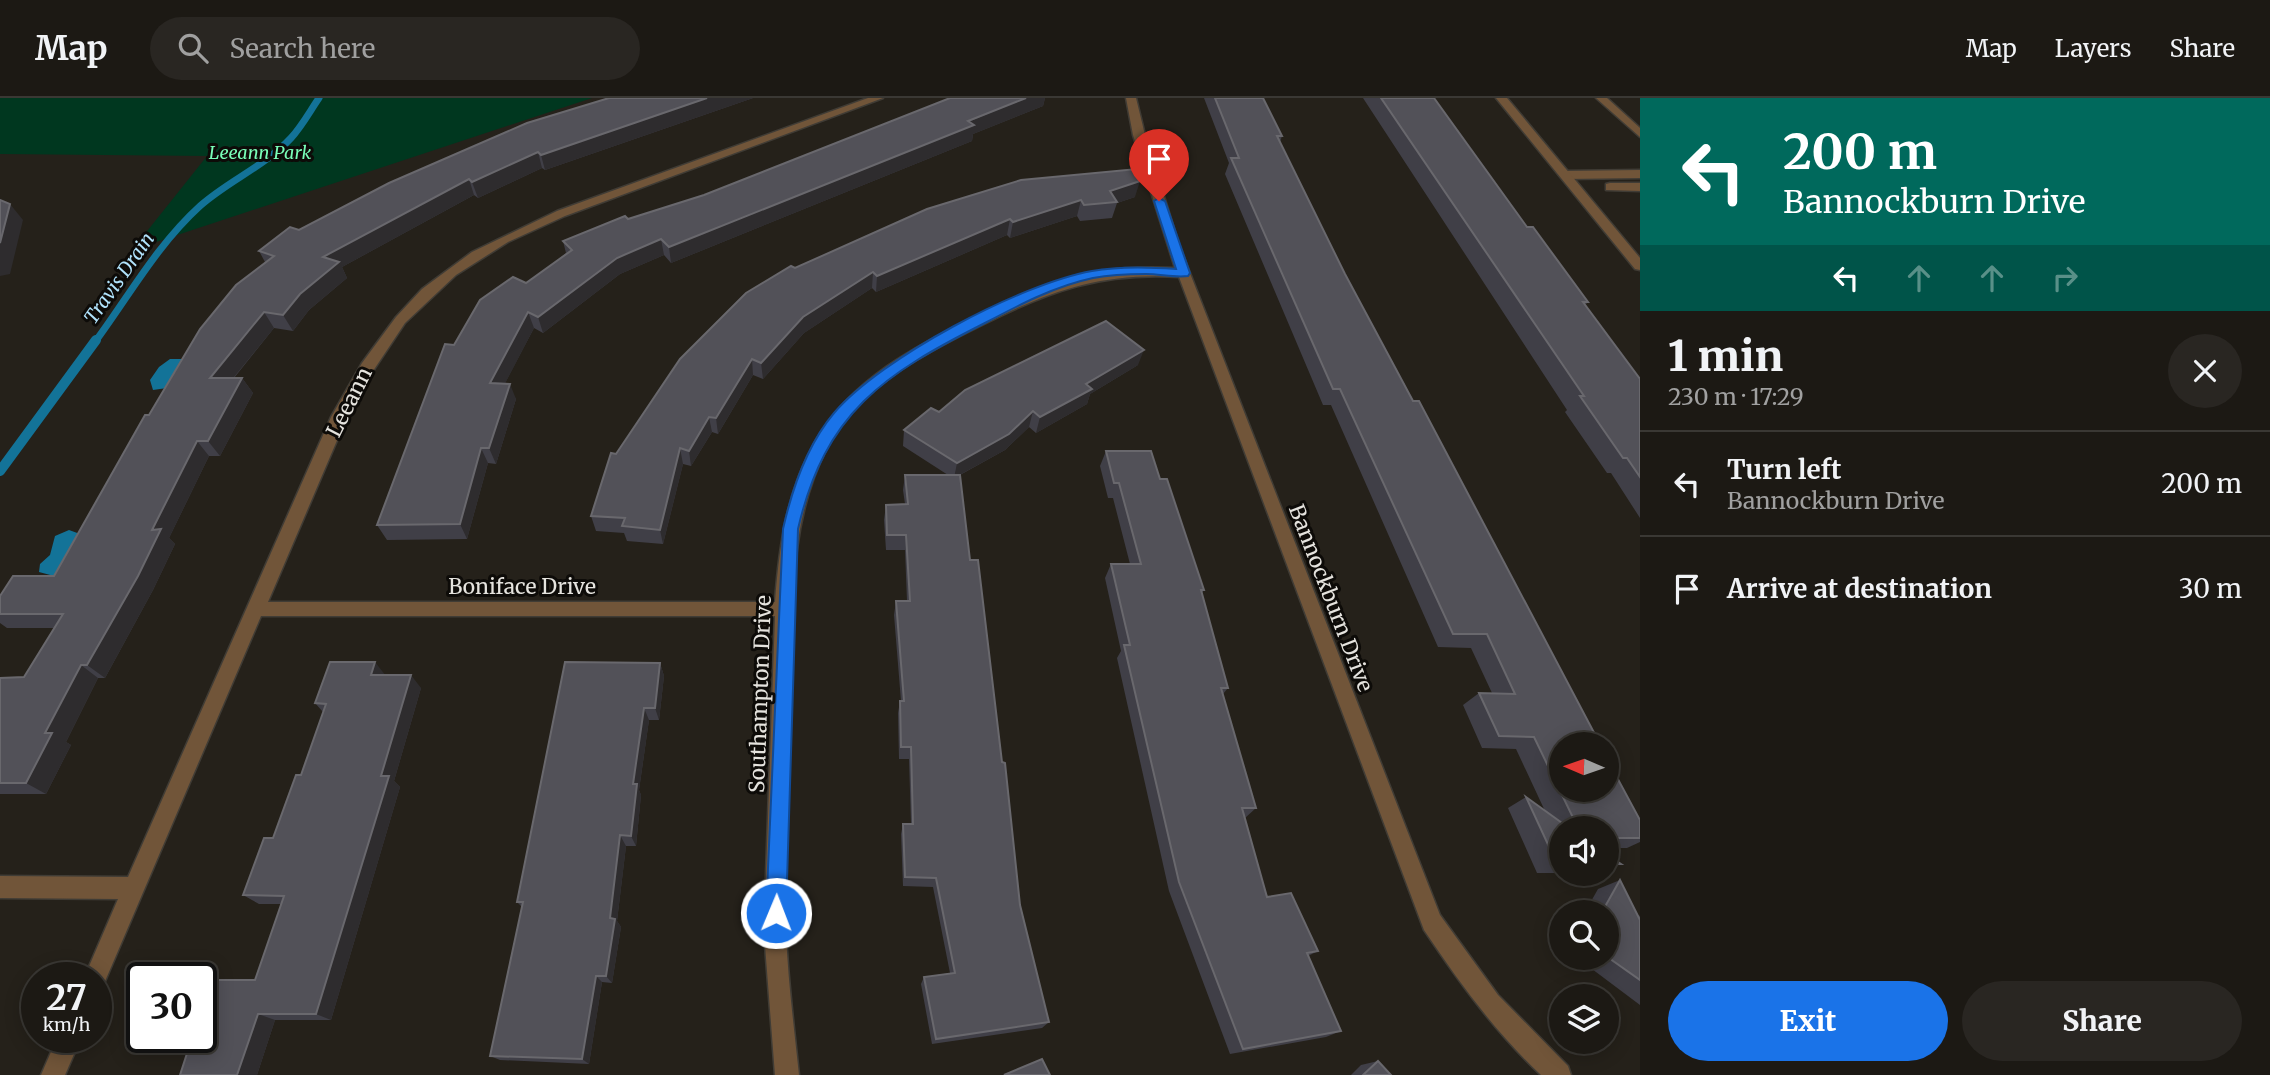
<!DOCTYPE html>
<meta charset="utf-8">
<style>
:root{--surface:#1c1914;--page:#292622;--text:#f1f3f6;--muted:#a0a0a0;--line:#3a3834;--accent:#1a73e8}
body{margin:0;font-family:Merriweather,serif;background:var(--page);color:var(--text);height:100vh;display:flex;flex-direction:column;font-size:26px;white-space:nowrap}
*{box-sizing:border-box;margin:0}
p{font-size:23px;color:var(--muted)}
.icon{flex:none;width:38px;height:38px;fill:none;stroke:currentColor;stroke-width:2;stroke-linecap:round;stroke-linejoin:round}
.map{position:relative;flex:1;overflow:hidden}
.drawer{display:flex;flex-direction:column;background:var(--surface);width:630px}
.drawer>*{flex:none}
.guide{background:#00695c;color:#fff;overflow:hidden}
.needle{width:46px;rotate:272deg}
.controls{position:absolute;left:1549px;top:634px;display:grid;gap:14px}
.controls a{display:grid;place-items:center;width:70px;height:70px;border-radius:50%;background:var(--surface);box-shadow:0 4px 18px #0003,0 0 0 2px var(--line);font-size:35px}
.speed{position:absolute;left:21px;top:864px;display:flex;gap:14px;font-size:35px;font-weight:700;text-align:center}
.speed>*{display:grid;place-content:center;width:91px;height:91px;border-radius:50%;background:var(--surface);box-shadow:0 4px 18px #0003,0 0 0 2px var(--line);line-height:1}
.speed small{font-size:18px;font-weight:400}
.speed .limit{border:4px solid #111;border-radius:10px;background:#fff;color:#111}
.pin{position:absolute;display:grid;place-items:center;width:60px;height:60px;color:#fff;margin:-72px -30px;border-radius:50% 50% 50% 0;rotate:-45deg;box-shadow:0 0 7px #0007}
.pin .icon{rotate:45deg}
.me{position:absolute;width:77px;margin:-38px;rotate:1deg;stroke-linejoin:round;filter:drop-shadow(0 0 5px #0008)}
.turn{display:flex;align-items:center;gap:24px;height:147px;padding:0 28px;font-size:32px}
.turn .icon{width:91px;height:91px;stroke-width:2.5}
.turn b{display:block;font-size:49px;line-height:60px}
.lanes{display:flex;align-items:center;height:66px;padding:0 28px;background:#0003;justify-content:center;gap:35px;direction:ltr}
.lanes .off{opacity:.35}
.round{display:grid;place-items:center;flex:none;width:74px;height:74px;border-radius:37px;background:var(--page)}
.summary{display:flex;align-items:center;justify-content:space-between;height:119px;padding:0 28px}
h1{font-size:42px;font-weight:800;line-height:52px}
.primary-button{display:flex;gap:14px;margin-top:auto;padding:14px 28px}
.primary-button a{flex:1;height:80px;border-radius:42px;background:var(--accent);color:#fff;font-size:28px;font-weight:800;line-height:80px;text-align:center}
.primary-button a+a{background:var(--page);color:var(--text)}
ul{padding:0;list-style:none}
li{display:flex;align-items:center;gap:21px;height:105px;padding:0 28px;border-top:2px solid var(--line)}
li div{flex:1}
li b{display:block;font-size:26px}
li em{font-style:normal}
header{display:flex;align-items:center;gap:42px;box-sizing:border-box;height:98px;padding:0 35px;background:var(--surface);border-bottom:2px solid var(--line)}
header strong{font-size:33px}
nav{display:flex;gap:38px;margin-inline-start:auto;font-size:24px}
.search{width:490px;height:63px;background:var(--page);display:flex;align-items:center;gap:18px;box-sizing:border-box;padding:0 24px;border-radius:38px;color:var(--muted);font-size:26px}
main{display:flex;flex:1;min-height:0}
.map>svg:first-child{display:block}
</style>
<header>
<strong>Map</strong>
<div class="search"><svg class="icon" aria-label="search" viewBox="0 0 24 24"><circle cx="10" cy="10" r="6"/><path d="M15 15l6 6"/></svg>Search here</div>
<nav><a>Map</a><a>Layers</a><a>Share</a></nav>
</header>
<main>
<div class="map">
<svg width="1640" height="977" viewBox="0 0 1640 977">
<rect width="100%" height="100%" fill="#25211a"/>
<path fill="#00371f" d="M 0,0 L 592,0 L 132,152 L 207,58 L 0,56 Z"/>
<g fill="#137398">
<path d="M 170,261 L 191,261 L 173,277 L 173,285 L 167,290 L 153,292 L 150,282 L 159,269 Z"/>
<path d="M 69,432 L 80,436 L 54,478 L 39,474 L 40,466 L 50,457 L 55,438 Z"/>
</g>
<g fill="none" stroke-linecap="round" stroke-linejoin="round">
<path stroke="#137398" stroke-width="7" d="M 95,244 C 129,198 157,147 200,108 C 228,83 265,68 291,40 C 302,28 310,13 319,0"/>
<path stroke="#137398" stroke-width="10" d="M 0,373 L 96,242"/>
<defs>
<g id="lane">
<path d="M 1596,0 L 1607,0 L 1640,30 L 1640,39 Z"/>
<path d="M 1640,72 L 1640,80 L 1565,81 L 1559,77 L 1565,73 Z"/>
<path d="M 1610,85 L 1640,85 L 1640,93 L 1606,92 L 1606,86 Z"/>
</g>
<g id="street">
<path d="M 868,0 L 883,0 L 565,118 L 508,144 L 456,177 L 405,225 L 365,285 L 347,319 L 268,504 L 775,504 C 779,448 787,393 815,344 C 851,281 917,247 981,216 C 1019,197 1058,180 1101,173 C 1126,169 1150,169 1175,170 L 1133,37 L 1126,0 L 1136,0 L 1145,37 L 1179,147 L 1440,817 L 1498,897 L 1568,968 L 1571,977 L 1541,977 C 1495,934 1459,884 1424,832 L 1179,179 C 1102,174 1049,193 982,227 C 923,256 859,289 827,350 C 785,430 794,521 791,608 C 789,684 784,759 786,835 C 788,883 794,930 799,977 L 775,977 L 764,834 L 775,518 L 261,518 L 103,888 L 96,891 L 96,880 L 84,880 L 118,801 L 0,800 L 0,778 L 128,779 L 331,319 L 362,265 L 396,219 L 422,191 L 472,154 L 557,113 Z"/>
<path d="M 1496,0 L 1507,0 L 1640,160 L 1640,172 L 1635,171 Z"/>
<path d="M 57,940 L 81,940 L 65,977 L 41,977 Z"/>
</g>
</defs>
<use href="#lane" stroke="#403c35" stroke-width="3"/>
<use href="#street" stroke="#403c35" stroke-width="3"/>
<use href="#lane" fill="#715539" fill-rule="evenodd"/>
<use href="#street" fill="#715539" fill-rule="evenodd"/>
</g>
<g fill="#403f47">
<path d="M 609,0 L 753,0 L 545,72 L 542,70 L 478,100 L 474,97 L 342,169 L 347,180 L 309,212 L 293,233 L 274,230 L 234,280 L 242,280 L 253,295 L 220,358 L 209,358 L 169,440 L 175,446 L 153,492 L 105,580 L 98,580 L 66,644 L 71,647 L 46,696 L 0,696 L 0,580 L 24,579 L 54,530 L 7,530 L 0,525 L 0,498 L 54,478 L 149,317 L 265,164 L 259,153 L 299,132 Z"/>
<path d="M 950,0 L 1045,0 L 1043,8 L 973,36 L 972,43 L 671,165 L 664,157 L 620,176 L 543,235 L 534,230 L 505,285 L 516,301 L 496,366 L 488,365 L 467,441 L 387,442 L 377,427 L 454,247 L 566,155 L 563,143 L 704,97 Z"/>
<path d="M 1204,0 L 1263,0 L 1282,38 L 1280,44 L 1345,176 L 1640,722 L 1640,744 L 1627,750 L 1606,750 L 1606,730 L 1561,730 L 1561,775 L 1599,775 L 1537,775 L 1508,710 L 1526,699 L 1545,713 L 1516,651 L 1482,650 L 1463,607 L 1479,595 L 1492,595 L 1471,550 L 1438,549 L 1331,307 L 1323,307 L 1225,76 L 1229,65 Z"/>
<path d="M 1363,0 L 1434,0 L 1527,129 L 1588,204 L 1585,207 L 1640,281 L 1640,420 L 1611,375 L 1607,375 L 1565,314 L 1567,312 Z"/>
<path d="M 1135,99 L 1117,105 L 1112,120 L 1080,123 L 1077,118 L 1010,140 L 1007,137 L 876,194 L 872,190 L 804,235 L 763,281 L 753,277 L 718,336 L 712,334 L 691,368 L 683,366 L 663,446 L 627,443 L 624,435 L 596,433 L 591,418 L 616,356 L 795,170 L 927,111 Z"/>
<path d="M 1138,267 L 1090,296 L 1087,306 L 1036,335 L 1029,329 L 1005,352 L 960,377 L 970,462 L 1002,664 L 1020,807 L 1049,924 L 1042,930 L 932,946 L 921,886 L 924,879 L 950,875 L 933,789 L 903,788 L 901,736 L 903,726 L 911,726 L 909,661 L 899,661 L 898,615 L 900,603 L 901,603 L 894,517 L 896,503 L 907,503 L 905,452 L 886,452 L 884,422 L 886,407 L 905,406 L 903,392 L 905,377 L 948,377 L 903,348 L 904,332 L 939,314 Z"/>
<path d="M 1106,353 L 1160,381 L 1204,492 L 1202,495 L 1228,590 L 1223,596 L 1256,710 L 1245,720 L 1267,799 L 1318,853 L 1308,858 L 1341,933 L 1326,939 L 1230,956 L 1169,793 L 1117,560 L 1121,553 L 1105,480 L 1111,466 L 1130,466 L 1113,400 L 1108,400 L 1100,368 Z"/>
<path d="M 660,565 L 664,578 L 659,622 L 649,622 L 639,692 L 641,697 L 636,748 L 626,748 L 617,823 L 621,829 L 612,885 L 602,884 L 589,966 L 500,962 L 490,958 L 522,809 L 517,804 Z"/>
<path d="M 386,577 L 421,590 L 394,683 L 400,689 L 331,922 L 275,922 L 257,977 L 255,882 L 281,806 L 259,806 L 243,797 L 273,740 L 301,677 L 323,614 L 315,605 Z"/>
<path d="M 1606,756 L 1621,766 L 1606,772 Z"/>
<path d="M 1620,782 L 1639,819 L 1640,817 L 1640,907 L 1576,859 L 1606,859 L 1606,814 L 1585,814 L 1598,791 Z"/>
<path d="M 1378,963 L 1391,977 L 1351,977 L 1361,967 Z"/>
</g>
<g fill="#2e2c2e">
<path d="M 707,0 L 753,0 L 545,72 L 541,57 Z"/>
<path d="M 1026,0 L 1045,0 L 1043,8 L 973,36 L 972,43 L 671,165 L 669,149 Z"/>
<path d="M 538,54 L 542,70 L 478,100 L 472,84 Z"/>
<path d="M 469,81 L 474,97 L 342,169 L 347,180 L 309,212 L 293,233 L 283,217 L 323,159 Z"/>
<path d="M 1140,83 L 1135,99 L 1117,105 L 1117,104 L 1110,93 Z"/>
<path d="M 1081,102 L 1077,118 L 1010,140 L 1013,124 Z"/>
<path d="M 10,106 L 23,122 L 10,176 L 0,178 L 0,145 Z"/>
<path d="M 1010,121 L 1007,137 L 876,194 L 877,178 Z"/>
<path d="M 661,141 L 664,157 L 620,176 L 543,235 L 538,219 L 617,160 Z"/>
<path d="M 873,174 L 872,190 L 804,235 L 763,281 L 761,265 L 803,219 Z"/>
<path d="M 264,214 L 274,230 L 221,295 L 210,280 Z"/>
<path d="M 528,214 L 534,230 L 497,301 L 490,285 Z"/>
<path d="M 1144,252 L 1138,267 L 1090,296 L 1087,306 L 1036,335 L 1040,319 L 1086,286 Z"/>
<path d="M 752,261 L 753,277 L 718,336 L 716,320 Z"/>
<path d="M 242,280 L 253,295 L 220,358 L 208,343 Z"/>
<path d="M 510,286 L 516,301 L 496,366 L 489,350 Z"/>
<path d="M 1033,313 L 1029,329 L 1005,352 L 954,380 L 957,365 Z"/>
<path d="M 709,319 L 712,334 L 691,368 L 689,353 Z"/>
<path d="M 197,343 L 209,358 L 169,440 L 175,446 L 153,492 L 105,580 L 87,567 L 152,432 Z"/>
<path d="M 481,350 L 488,365 L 467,441 L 460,426 Z"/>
<path d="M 680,350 L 683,366 L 663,446 L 660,432 Z"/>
<path d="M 375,564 L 386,578 L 371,577 Z"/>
<path d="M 660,565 L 664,578 L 659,622 L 655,610 Z"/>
<path d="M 81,567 L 98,580 L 66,644 L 71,647 L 46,696 L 26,685 L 45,635 Z"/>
<path d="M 411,577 L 421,590 L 394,683 L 400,689 L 331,922 L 316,916 L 381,678 Z"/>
<path d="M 644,610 L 649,622 L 639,692 L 641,697 L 636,748 L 631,738 L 633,686 Z"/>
<path d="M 620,737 L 626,748 L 617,823 L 621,829 L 612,885 L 606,878 L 610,820 Z"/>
<path d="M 596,878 L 602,884 L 589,966 L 582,961 Z"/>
<path d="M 258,916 L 275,922 L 257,977 L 237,977 Z"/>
</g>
<g fill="#525158" stroke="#69686d" stroke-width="2">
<path d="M 609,0 L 707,0 L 541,57 L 538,54 L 472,84 L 469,81 L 323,159 L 339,164 L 300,196 L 283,217 L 264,214 L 210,280 L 242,280 L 208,343 L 197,343 L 152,432 L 161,431 L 138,478 L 87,567 L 81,567 L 45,635 L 52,635 L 26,685 L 0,685 L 0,580 L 24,579 L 63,516 L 0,516 L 0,498 L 13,478 L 54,478 L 145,317 L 149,317 L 200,231 L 236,187 L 274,158 L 259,153 L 290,129 L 299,132 L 389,85 L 527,25 Z"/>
<path d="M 950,0 L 1026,0 L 968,23 L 974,27 L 669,149 L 661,141 L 617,160 L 538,219 L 528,214 L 490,285 L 510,286 L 489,350 L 481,350 L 460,426 L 377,427 L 445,246 L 454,247 L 480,202 L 513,179 L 526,185 L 572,152 L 563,143 L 625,118 L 628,121 L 704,97 Z"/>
<path d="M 1215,0 L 1263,0 L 1282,38 L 1277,38 L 1345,176 L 1413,303 L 1419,303 L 1600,646 L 1561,646 L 1561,691 L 1606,691 L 1606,659 L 1640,722 L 1640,740 L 1606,740 L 1606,730 L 1578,730 L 1534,639 L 1499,638 L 1479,595 L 1515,596 L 1487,536 L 1453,536 L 1340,291 L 1333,291 L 1231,60 L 1239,60 Z"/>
<path d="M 1381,0 L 1434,0 L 1527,129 L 1533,129 L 1588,204 L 1583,204 L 1640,281 L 1640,379 L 1627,360 L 1623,360 L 1580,298 L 1584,298 Z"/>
<path d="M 1137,71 L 1140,83 L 1110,93 L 1117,104 L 1084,107 L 1081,102 L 1013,124 L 1010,121 L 877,178 L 873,174 L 803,219 L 761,265 L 752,261 L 716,320 L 709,319 L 689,353 L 680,350 L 660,432 L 622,428 L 625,420 L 591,418 L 611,355 L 616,356 L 680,261 L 746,195 L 791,168 L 795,170 L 927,111 L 1021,82 Z"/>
<path d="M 0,102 L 10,106 L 0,145 Z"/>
<path d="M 1106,223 L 1144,252 L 1086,286 L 1092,291 L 1040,319 L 1033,313 L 1009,336 L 957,365 L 904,332 L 931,310 L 939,314 L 965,292 Z"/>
<path d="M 1106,353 L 1151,353 L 1160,381 L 1167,381 L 1204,492 L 1201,492 L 1228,590 L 1221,590 L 1256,710 L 1242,710 L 1267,799 L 1291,795 L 1318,853 L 1307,855 L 1341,933 L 1243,951 L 1179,784 L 1124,547 L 1130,547 L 1111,466 L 1141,466 L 1119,385 L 1114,385 Z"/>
<path d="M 905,377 L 960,377 L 970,462 L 978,462 L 1002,664 L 1005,665 L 1020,807 L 1049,924 L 936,941 L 924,879 L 955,875 L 936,780 L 905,779 L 903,726 L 913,726 L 911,649 L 901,649 L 900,603 L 904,603 L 896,503 L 910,503 L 906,437 L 887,437 L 886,407 L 908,406 Z"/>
<path d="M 330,564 L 375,564 L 371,577 L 411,577 L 381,678 L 389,678 L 316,916 L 258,916 L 237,977 L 180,977 L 192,940 L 201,940 L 201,914 L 212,882 L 255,882 L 284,798 L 243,797 L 264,740 L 273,740 L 296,677 L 301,677 L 326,606 L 315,605 Z"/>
<path d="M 565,564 L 660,565 L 655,610 L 644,610 L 633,686 L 637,686 L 631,738 L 620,737 L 610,820 L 615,821 L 606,878 L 596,878 L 582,961 L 490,958 L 523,804 L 517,804 Z"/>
<path d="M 1526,699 L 1569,730 L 1561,730 L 1561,766 L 1557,766 Z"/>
<path d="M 1606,756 L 1621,766 L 1606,766 Z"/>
<path d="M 1620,782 L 1640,822 L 1640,882 L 1606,858 L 1606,814 L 1602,814 Z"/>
<path d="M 1042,961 L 1050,977 L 1004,977 Z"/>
<path d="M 1378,963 L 1391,977 L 1363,977 Z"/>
</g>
<path fill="#1a73e8" stroke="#114b97" stroke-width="2" d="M 1159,100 L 1165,103 L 1190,175 L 1188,178 C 1175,180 1160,176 1146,176 C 1129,176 1109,177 1093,180 C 1055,188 1019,207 985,225 C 884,276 825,314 798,431 L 786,815 L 783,822 L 776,825 L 769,822 L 766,815 L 783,431 C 792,391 807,347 834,315 C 881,260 1020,186 1092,173 C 1119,168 1149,169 1176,171 L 1154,103 Z"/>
<g text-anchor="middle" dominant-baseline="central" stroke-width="6" stroke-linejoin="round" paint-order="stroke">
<g font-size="18" font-style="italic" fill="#79feb8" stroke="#0d0b08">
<text x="260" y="54">Leeann Park</text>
</g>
<g font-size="19" font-style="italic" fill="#b1e3fc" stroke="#0d0b08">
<text transform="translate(119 180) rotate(-55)">Travis Drain</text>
</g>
<g font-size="21" fill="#e5e3de" stroke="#0d0b08">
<text transform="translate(349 304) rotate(-63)">Leeann</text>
<text x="522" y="488">Boniface Drive</text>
<text transform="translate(1331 500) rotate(69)">Bannockburn Drive</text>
<text transform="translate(760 596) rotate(-88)">Southampton Drive</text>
</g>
</g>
</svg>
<div class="controls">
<a><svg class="needle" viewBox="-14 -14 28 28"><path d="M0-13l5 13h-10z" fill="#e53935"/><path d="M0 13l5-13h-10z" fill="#a0a0a0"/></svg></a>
<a><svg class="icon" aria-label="sound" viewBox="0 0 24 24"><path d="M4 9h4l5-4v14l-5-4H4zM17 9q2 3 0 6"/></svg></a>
<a><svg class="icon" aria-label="search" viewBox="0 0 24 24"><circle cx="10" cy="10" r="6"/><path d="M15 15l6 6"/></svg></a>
<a><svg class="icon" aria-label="layers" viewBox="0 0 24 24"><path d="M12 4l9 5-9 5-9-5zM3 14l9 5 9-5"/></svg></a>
</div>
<div class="speed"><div>27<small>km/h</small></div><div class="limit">30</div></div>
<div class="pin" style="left:1159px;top:103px;background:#d93025"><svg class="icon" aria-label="arrive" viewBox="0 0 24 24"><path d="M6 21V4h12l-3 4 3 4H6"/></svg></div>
<svg class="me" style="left:776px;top:815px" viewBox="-20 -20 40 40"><circle r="17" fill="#1a73e8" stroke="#fff" stroke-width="3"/><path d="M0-11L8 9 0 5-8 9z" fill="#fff"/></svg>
</div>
<section class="drawer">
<div class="guide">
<div class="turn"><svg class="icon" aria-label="left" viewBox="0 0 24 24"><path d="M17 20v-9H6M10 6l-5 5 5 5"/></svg><div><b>200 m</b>Bannockburn Drive</div></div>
<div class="lanes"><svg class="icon" aria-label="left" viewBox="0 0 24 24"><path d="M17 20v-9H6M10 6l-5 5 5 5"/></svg><svg class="icon off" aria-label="ahead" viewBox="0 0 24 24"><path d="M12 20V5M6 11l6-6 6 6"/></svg><svg class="icon off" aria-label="ahead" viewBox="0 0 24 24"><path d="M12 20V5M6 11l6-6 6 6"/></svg><svg class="icon off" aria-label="right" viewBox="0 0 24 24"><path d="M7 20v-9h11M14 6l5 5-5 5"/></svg></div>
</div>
<div class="summary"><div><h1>1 min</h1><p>230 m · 17:29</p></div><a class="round"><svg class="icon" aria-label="close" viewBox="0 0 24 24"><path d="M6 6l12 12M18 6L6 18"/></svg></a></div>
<ul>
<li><svg class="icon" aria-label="left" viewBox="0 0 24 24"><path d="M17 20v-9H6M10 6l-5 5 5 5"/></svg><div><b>Turn left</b><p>Bannockburn Drive</p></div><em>200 m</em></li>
<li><svg class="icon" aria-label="arrive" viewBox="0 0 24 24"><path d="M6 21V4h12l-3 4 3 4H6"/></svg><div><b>Arrive at destination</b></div><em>30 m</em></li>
</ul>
<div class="primary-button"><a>Exit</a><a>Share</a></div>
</section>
</main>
